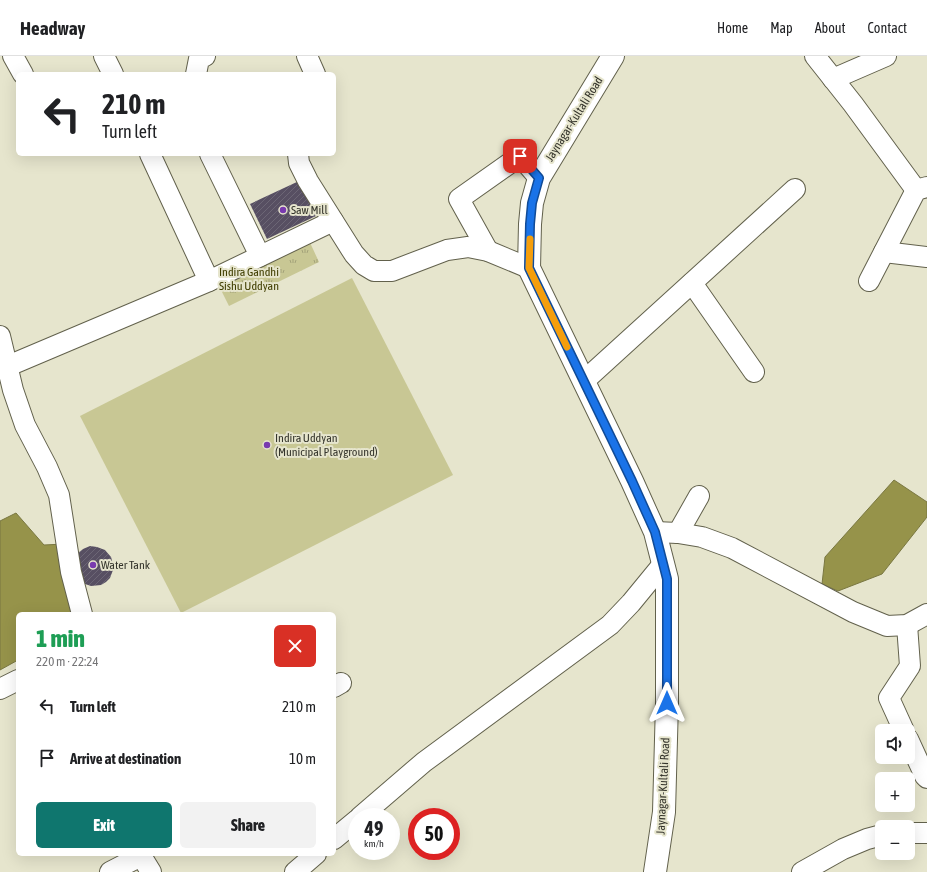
<!DOCTYPE html>
<meta charset="utf-8">
<style>
:root{--surface:#fff;--page:#f2f2f2;--text:#202124;--muted:#757577;--line:#e0e0e0;--accent:#0f766e}
body{margin:0;font-family:"Asap Condensed",sans-serif;background:var(--page);color:var(--text);height:100vh;display:flex;flex-direction:column;font-size:15px;white-space:nowrap}
*{box-sizing:border-box;margin:0}
p{font-size:13px;color:var(--muted)}
.icon{flex:none;width:22px;height:22px;fill:none;stroke:currentColor;stroke-width:2;stroke-linecap:round;stroke-linejoin:round}
.map{position:relative;flex:1;overflow:hidden}
.drawer{position:absolute;left:16px;top:556px;width:320px;height:244px;display:flex;flex-direction:column;background:var(--surface);border-radius:6px;box-shadow:0 4px 16px #0002}
.drawer>*{flex:none}
.hud{position:absolute;left:16px;top:16px;width:320px;height:84px;border-radius:6px;box-shadow:0 4px 16px #0002;background:#fff;color:var(--text);overflow:hidden}
.controls{position:absolute;left:875px;top:668px;display:grid;gap:8px}
.controls a{display:grid;place-items:center;width:40px;height:40px;border-radius:6px;background:var(--surface);box-shadow:0 4px 16px #0002;font-size:20px}
.speed{position:absolute;left:348px;top:752px;display:flex;gap:8px;font-size:20px;font-weight:700;text-align:center}
.speed>*{display:grid;place-content:center;width:52px;height:52px;border-radius:50%;background:var(--surface);box-shadow:0 4px 16px #0002;line-height:1}
.speed small{font-size:10px;font-weight:400}
.speed .limit{border:6px solid #d22;background:#fff;color:#111}
.pin{position:absolute;display:grid;place-items:center;width:34px;height:34px;color:#fff;margin:-17px;border-radius:8px;box-shadow:0 2px 6px #0006}
.me{position:absolute;width:44px;margin:-22px;rotate:0deg;stroke-linejoin:round;filter:drop-shadow(0 0 3px #0008)}
.turn{display:flex;align-items:center;gap:14px;height:84px;padding:0 20px;font-size:18px}
.turn .icon{width:52px;height:52px;stroke-width:2.5}
.turn b{display:block;font-size:28px;line-height:34px}
.round{display:grid;place-items:center;flex:none;width:42px;height:42px;border-radius:6px;background:var(--page)}
.headline{display:flex;align-items:center;justify-content:space-between;height:68px;padding:0 20px}
h1{font-size:24px;font-weight:800;line-height:30px;color:#1e9e55}
.primary-button{display:flex;gap:8px;margin-top:auto;padding:8px 20px}
.primary-button a{flex:1;height:46px;border-radius:6px;background:var(--accent);color:#fff;font-size:16px;font-weight:800;line-height:46px;text-align:center}
.primary-button a+a{background:var(--page);color:var(--text)}
ul{padding:0;list-style:none}
li{display:flex;align-items:center;gap:12px;height:52px;padding:0 20px}
li div{flex:1}
li b{display:block;font-size:15px}
li em{font-style:normal}
header{display:flex;align-items:center;gap:24px;box-sizing:border-box;height:56px;padding:0 20px;background:var(--surface);border-bottom:1px solid var(--line)}
header strong{font-size:19px}
nav{display:flex;gap:22px;margin-inline-start:auto;font-size:14px}
.map>svg:first-child{display:block}
</style>
<header>
<strong>Headway</strong>
<nav><a>Home</a><a>Map</a><a>About</a><a>Contact</a></nav>
</header>
<div class="map">
<svg width="927" height="816" viewBox="0 0 927 816">
<defs>
<pattern id="park-tufts" width="24" height="20" patternUnits="userSpaceOnUse"><rect width="24" height="20" fill="#c8c794"/><path d="M3 7l-1-3M5 7V3M7 7l1-3M15 17l-1-3M17 17v-4M19 17l1-3" fill="none" stroke="#a3a279"/></pattern>
<pattern id="building-hatch" width="6" height="6" patternUnits="userSpaceOnUse"><rect width="6" height="6" fill="#574f62"/><path d="M-1 1l2-2M0 6l6-6M5 7l2-2" fill="none" stroke="#6c6675"/></pattern>
</defs>
<rect width="100%" height="100%" fill="#e6e5cd"/>
<path fill="#c8c794" d="M 352,222 L 453,419 L 181,557 L 80,360 Z"/>
<path fill="url(#park-tufts)" d="M 306,178 L 319,206 L 229,250 L 215,222 Z"/>
<g fill="#96934a" stroke="#797741">
<path d="M 894,424 L 927,446 L 927,461 L 882,518 L 838,535 L 822,528 L 825,501 Z"/>
<path d="M 16,457 L 44,489 L 64,488 L 79,558 L 18,558 L 18,604 L 0,614 L 0,465 Z"/>
</g>
<g fill="url(#building-hatch)">
<path d="M 299,125 L 316,160 L 267,183 L 250,148 Z"/>
<path d="M 90,490 L 97,491 L 105,494 L 111,501 L 113,508 L 113,514 L 110,522 L 106,526 L 101,529 L 91,530 L 82,527 L 78,497 L 83,493 Z"/>
</g>
<g fill="none" stroke-linecap="round" stroke-linejoin="round">
<defs>
<g id="minor">
<path d="M 13,0 L 23,18"/>
<path d="M 104,0 L 113,18"/>
<path d="M 307,0 L 315,18"/>
<path d="M 815,0 L 853,48 L 916,134"/>
<path d="M 196,18 L 199,3 L 205,0"/>
<path d="M 833,23 L 886,0"/>
<path d="M 150,98 L 209,225"/>
<path d="M 210,98 L 260,200"/>
<path d="M 298,98 L 299,107 L 308,125 L 354,198 L 364,209 L 374,215 L 392,215 L 447,194 L 468,191 L 488,195 L 529,212"/>
<path d="M 488,195 L 459,143 L 520,100 L 539,122"/>
<path d="M 884,196 L 927,201"/>
<path d="M 869,225 L 916,134 L 927,131"/>
<path d="M 692,227 L 754,316"/>
<path d="M 0,280 L 13,334 L 25,369 L 47,411 L 59,439 L 71,516 L 82,558"/>
<path d="M 8,310 L 209,225 L 333,165"/>
<path d="M 584,325 L 795,133"/>
<path d="M 655,476 L 678,477 L 702,481 L 732,492 L 853,556 L 887,570 L 907,569 L 927,558"/>
<path d="M 678,477 L 699,440"/>
<path d="M 334,631 L 341,627"/>
<path d="M 0,633 L 18,624"/>
<path d="M 904,675 L 889,642 L 910,610 L 907,569"/>
<path d="M 908,683 L 925,720 L 927,722"/>
<path d="M 360,761 L 424,706 L 610,569 L 631,547 L 663,508"/>
<path d="M 908,777 L 927,777"/>
<path d="M 334,783 L 357,764"/>
<path d="M 140,798 L 151,816"/>
<path d="M 110,816 L 141,800"/>
<path d="M 295,816 L 316,798"/>
<path d="M 802,816 L 843,793 L 867,783 L 882,779"/>
</g>
<path id="major" d="M 613,0 L 539,122 L 532,147 L 530,168 L 529,212 L 632,425 L 655,476 L 667,523 L 667,647 L 664,756 L 655,816"/>
</defs>
<use href="#minor" stroke="#62614c" stroke-width="22"/>
<use href="#major" stroke="#62614c" stroke-width="24"/>
<use href="#minor" stroke="#fff" stroke-width="20"/>
<use href="#major" stroke="#fff" stroke-width="22"/>
</g>
<g fill="none" stroke-linecap="round" stroke-linejoin="round">
<defs>
<path id="route" d="M 520,100 L 539,122 L 532,147 L 530,168 L 529,212 L 632,425 L 655,476 L 667,523 L 667,647"/>
</defs>
<use href="#route" stroke="#114b97" stroke-width="10"/>
<use href="#route" stroke="#1a73e8" stroke-width="7"/>
<path stroke="#f59e0b" stroke-width="7" d="M 530,183 L 529,212 L 567,291"/>
</g>
<g fill="#793aaf" stroke="#e6e5cd" stroke-width="1.5">
<circle cx="283" cy="154" r="4"/>
<circle cx="267" cy="389" r="4"/>
<circle cx="93" cy="509" r="4"/>
</g>
<g text-anchor="middle" dominant-baseline="central" stroke-width="4" stroke-linejoin="round" paint-order="stroke">
<g font-size="12" fill="#35352c" stroke="#e6e5cd">
<text transform="translate(574 63) rotate(-58)">Jaynagar-Kultali Road</text>
<text transform="translate(663 730) rotate(-87)">Jaynagar-Kultali Road</text>
</g>
<g font-size="12" fill="#35352c" stroke="#e6e5cd" text-anchor="start">
<text x="291" y="154">Saw Mill</text>
<text x="275" y="382">Indira Uddyan<tspan x="275" dy="14">(Municipal Playground)</tspan></text>
<text x="101" y="509">Water Tank</text>
</g>
<g font-size="12" fill="#403e00" stroke="#e6e5cd">
<text x="249" y="216">Indira Gandhi<tspan x="249" dy="14">Sishu Uddyan</tspan></text>
</g>
</g>
</svg>
<div class="controls">
<a><svg class="icon" aria-label="sound" viewBox="0 0 24 24"><path d="M4 9h4l5-4v14l-5-4H4zM17 9q2 3 0 6"/></svg></a>
<a>+</a>
<a>−</a>
</div>
<div class="speed"><div>49<small>km/h</small></div><div class="limit">50</div></div>
<div class="pin" style="left:520px;top:100px;background:#d93025"><svg class="icon" aria-label="arrive" viewBox="0 0 24 24"><path d="M6 21V4h12l-3 4 3 4H6"/></svg></div>
<svg class="me" style="left:667px;top:647px" viewBox="-20 -20 40 40"><path d="M0-17L14 15 0 8-14 15z" fill="#1a73e8" stroke="#fff" stroke-width="4"/></svg>
<div class="hud">
<div class="turn"><svg class="icon" aria-label="left" viewBox="0 0 24 24"><path d="M17 20v-9H6M10 6l-5 5 5 5"/></svg><div><b>210 m</b>Turn left</div></div>
</div>
<section class="drawer">
<div class="headline"><div><h1>1 min</h1><p>220 m · 22:24</p></div><a class="round" style="background:#d93025;color:#fff"><svg class="icon" aria-label="close" viewBox="0 0 24 24"><path d="M6 6l12 12M18 6L6 18"/></svg></a></div>
<ul>
<li><svg class="icon" aria-label="left" viewBox="0 0 24 24"><path d="M17 20v-9H6M10 6l-5 5 5 5"/></svg><div><b>Turn left</b></div><em>210 m</em></li>
<li><svg class="icon" aria-label="arrive" viewBox="0 0 24 24"><path d="M6 21V4h12l-3 4 3 4H6"/></svg><div><b>Arrive at destination</b></div><em>10 m</em></li>
</ul>
<div class="primary-button"><a>Exit</a><a>Share</a></div>
</section>
</div>
